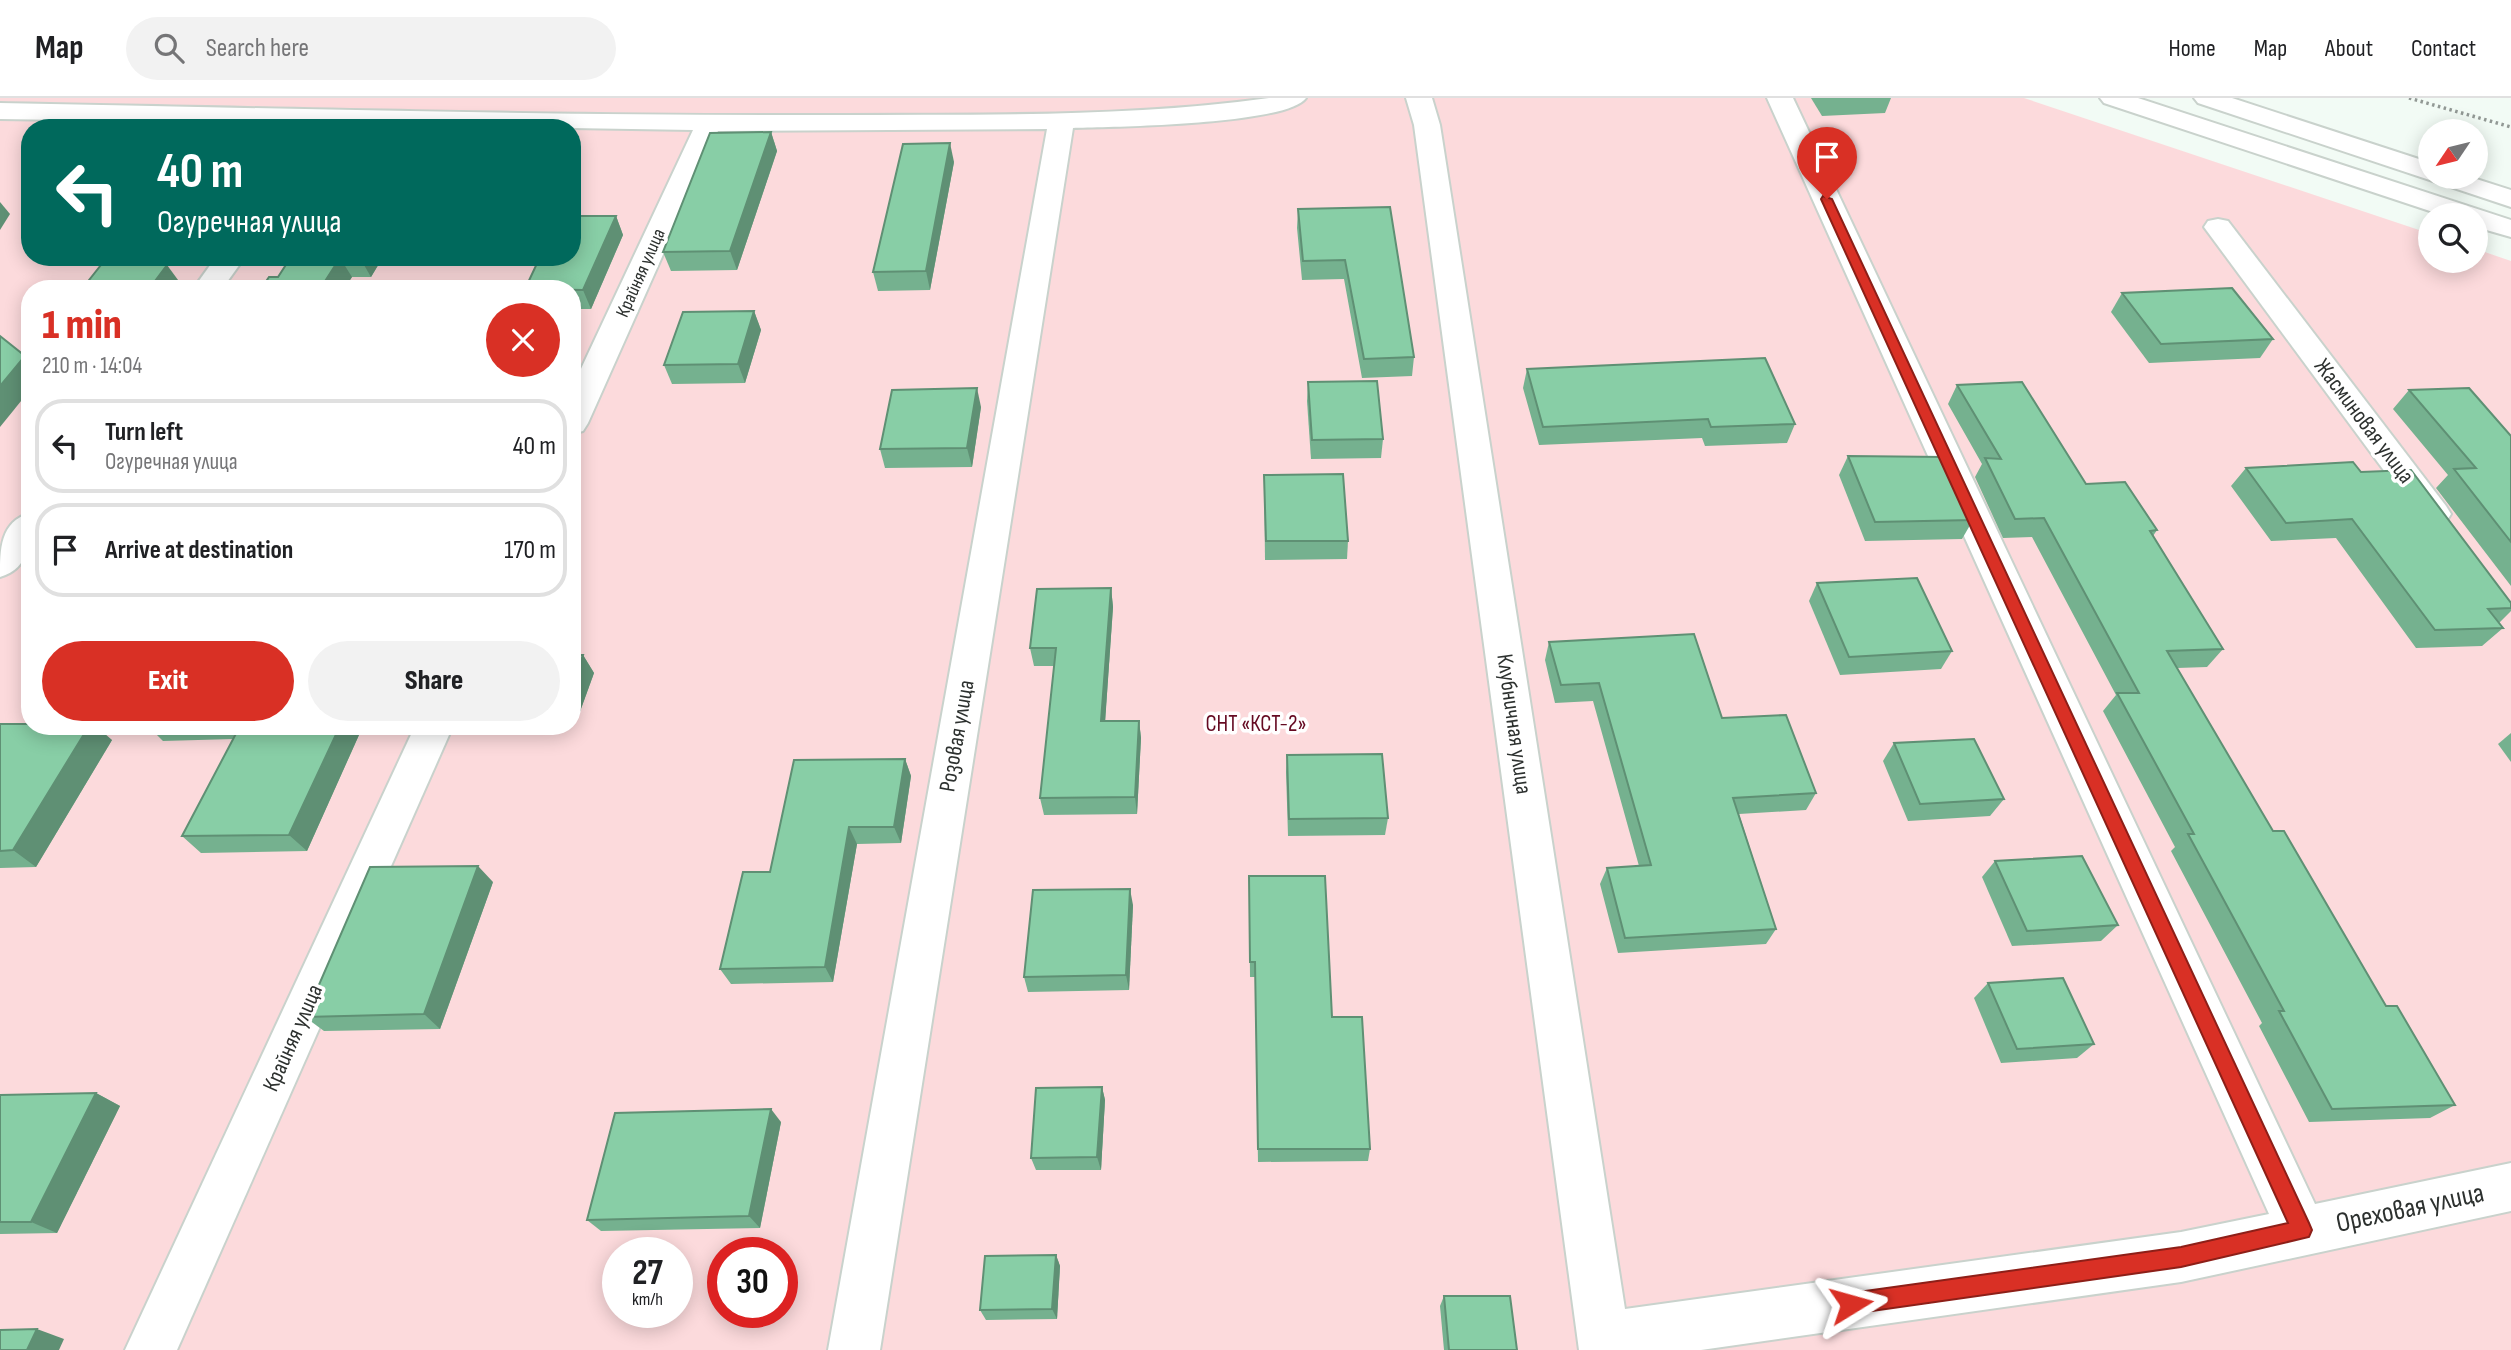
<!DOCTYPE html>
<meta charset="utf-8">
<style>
:root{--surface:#fff;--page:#f2f2f2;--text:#202124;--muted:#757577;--line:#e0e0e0;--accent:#d93025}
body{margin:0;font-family:"Sofia Sans Condensed",sans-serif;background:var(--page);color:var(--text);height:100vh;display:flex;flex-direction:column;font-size:26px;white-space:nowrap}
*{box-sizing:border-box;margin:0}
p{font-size:23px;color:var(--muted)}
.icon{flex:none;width:38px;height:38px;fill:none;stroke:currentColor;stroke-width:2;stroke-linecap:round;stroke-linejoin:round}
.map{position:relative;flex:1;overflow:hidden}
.side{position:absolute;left:21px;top:182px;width:560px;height:455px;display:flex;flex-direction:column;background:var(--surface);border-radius:28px;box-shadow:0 4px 18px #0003}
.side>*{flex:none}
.banner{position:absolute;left:21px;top:21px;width:560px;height:147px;border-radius:28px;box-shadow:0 4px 18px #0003;background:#00695c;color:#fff;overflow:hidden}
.needle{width:46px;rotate:235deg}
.buttons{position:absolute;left:2418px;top:21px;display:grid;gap:14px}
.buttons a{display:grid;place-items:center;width:70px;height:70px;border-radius:50%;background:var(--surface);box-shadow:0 4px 18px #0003;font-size:35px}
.speed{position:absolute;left:602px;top:1139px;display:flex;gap:14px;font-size:35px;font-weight:700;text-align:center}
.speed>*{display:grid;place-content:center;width:91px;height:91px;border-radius:50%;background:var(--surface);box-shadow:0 4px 18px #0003;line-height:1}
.speed small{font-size:18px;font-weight:400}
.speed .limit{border:10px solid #d22;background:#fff;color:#111}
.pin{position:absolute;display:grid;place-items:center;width:60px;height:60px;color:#fff;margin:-72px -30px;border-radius:50% 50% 50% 0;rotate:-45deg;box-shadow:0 0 7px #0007}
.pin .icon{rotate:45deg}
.me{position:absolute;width:77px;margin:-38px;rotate:82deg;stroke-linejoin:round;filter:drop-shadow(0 0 5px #0008)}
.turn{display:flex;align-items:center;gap:24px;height:147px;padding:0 21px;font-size:32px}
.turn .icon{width:91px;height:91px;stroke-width:2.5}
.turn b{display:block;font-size:49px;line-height:60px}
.round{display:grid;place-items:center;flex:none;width:74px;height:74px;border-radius:37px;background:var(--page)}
.summary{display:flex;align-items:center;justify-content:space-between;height:119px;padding:0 21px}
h1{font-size:42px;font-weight:800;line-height:52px;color:var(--accent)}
.button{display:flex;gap:14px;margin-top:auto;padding:14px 21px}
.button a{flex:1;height:80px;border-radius:42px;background:var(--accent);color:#fff;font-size:28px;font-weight:800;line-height:80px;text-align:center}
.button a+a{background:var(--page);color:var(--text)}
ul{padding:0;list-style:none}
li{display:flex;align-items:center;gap:21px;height:94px;margin:0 14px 10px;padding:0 7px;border:4px solid var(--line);border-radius:28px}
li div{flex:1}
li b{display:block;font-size:26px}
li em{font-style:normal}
header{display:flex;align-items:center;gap:42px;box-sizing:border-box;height:98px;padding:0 35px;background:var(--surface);border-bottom:2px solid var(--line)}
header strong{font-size:33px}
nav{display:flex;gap:38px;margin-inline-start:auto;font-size:24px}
.search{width:490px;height:63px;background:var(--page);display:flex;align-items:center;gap:18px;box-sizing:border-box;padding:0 24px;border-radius:38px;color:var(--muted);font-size:26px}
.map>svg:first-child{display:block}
</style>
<header>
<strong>Map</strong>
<div class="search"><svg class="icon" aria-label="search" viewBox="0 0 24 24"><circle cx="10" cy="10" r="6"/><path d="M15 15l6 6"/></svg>Search here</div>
<nav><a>Home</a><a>Map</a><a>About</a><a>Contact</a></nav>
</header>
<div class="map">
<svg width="2511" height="1252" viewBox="0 0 2511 1252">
<rect width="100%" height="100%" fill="#f2fbf5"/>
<path fill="#fcdadc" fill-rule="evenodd" d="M 0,0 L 2024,0 L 2431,136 L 2431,163 L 2476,163 L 2476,151 L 2511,163 L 2511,1252 L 0,1252 ZM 30,30 L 572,30 L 572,159 L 30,159 ZM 30,191 L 572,191 L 572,628 L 30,628 ZM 618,1155 L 677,1155 L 677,1214 L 618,1214 ZM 723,1155 L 782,1155 L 782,1214 L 723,1214 Z"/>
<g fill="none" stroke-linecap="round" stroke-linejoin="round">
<defs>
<g id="street">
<path d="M 1269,0 L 1306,0 C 1287,27 1111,29 1073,30 L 880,1252 L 828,1252 L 1047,31 L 718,33 L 588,325 L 583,333 L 572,336 L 572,290 L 693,32 L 0,21 L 0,5 C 276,10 553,18 829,17 C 976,16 1123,20 1269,0 Z"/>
<path d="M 1406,0 L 1432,0 L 1440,27 L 1625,1211 L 2181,1134 L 2269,1116 L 1767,0 L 1793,0 L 2315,1106 L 2511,1065 L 2511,1113 L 2181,1184 L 1701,1252 L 1579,1252 L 1414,27 Z"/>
<path d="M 2218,121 L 2228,123 L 2446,408 L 2451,416 L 2446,424 L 2434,428 L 2422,424 L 2204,129 L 2208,123 Z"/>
<path d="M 216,159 L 245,159 L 222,191 L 193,191 Z"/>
<path d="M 30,415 C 30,442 31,470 0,479 C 0,451 0,424 30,415 Z"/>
<path d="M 415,628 L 453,628 L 177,1252 L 125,1252 Z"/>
</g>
<g id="highway">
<path d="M 2100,0 L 2138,0 L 2511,122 L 2511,139 L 2476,129 L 2476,117 L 2442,117 L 2104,5 Z"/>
<path d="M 2194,0 L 2232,0 L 2431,65 L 2431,79 L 2470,79 L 2511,92 L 2511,109 L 2198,5 Z"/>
</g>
</defs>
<use href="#street" stroke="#c9d2cc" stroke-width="4"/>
<use href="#highway" stroke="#c9d2cc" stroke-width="4"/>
<path stroke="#929995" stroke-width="3.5" stroke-dasharray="2.5 3.5" stroke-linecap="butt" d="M 2409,0 L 2511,29"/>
<use href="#street" fill="#fff" fill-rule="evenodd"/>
<use href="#highway" fill="#fff" fill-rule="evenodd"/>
</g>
<g fill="#75b18f">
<path d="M 1811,0 L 1891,0 L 1885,15 L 1822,18 Z"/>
<path d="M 771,34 L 777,53 L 737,172 L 671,173 L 663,154 Z"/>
<path d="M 954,64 L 930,192 L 878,193 L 873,174 Z"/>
<path d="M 1390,109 L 1414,259 L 1412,278 L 1362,280 L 1344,181 L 1302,182 L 1297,130 L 1298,111 Z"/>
<path d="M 616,118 L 623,137 L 591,211 L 572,211 L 572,191 Z"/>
<path d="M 291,159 L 383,159 L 371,179 L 352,179 L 344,191 L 261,191 L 278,179 Z"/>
<path d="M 2122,195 L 2273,241 L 2260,260 L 2149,265 L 2111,214 Z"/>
<path d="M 754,213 L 761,232 L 745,285 L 672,286 L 664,267 Z"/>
<path d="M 1527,271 L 1795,326 L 1787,345 L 1705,348 L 1702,340 L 1539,347 L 1523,290 Z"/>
<path d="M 1308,284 L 1383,341 L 1381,360 L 1311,361 L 1307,303 Z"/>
<path d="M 1957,287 L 2086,386 L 2157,432 L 2153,438 L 2223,551 L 2207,569 L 2177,570 L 2273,733 L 2386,908 L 2455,1007 L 2430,1020 L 2309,1024 L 2259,928 L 2262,925 L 2171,753 L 2175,749 L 2103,613 L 2116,597 L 2032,439 L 2003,440 L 1975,379 L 1982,366 L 1948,306 Z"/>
<path d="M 2409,292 L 2511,338 L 2511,488 L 2436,390 L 2448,377 L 2393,311 Z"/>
<path d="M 981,309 L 972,369 L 885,370 L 880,351 Z"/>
<path d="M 1848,358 L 1973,422 L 1962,441 L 1865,443 L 1839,377 Z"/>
<path d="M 2246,370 L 2361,374 L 2511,505 L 2511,513 L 2499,525 L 2503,530 L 2482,548 L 2416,550 L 2336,440 L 2271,443 L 2231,388 Z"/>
<path d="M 1264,377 L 1348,443 L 1347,461 L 1265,462 Z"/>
<path d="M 1817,485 L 1952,553 L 1941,571 L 1840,577 L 1809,503 Z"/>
<path d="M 1111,490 L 1113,509 L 1105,623 L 1139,623 L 1141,640 L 1137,716 L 1044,717 L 1040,700 L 1054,568 L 1034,568 L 1030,550 Z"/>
<path d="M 1549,544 L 1722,620 L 1816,695 L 1806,712 L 1739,716 L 1776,831 L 1766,846 L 1618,855 L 1600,786 L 1607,770 L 1639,768 L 1593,603 L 1555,605 L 1545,562 Z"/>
<path d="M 572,557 L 583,557 L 594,575 L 578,619 L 572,619 Z"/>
<path d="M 0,626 L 112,642 L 36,769 L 0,770 Z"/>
<path d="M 148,628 L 363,628 L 307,753 L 201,755 L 182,738 L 233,641 L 163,643 Z"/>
<path d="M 2511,635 L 2511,664 L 2498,646 Z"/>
<path d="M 1894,645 L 2004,701 L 1990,718 L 1908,723 L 1883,663 Z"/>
<path d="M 1287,657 L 1388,720 L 1385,737 L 1288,738 L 1286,674 Z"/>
<path d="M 905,661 L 911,678 L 901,745 L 857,746 L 833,884 L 731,886 L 720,871 L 770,774 Z"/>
<path d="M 1995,763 L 2118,827 L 2101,843 L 2012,848 L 1982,779 Z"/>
<path d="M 1249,778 L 1332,919 L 1370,1051 L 1368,1063 L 1258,1064 L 1255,879 L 1250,879 Z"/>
<path d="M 493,784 L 440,931 L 324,933 L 305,919 Z"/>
<path d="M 1133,807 L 1129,892 L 1028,894 L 1024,879 Z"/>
<path d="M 1988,885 L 2094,946 L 2077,960 L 2001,965 L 1974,900 Z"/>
<path d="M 1102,989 L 1105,1002 L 1101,1072 L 1036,1072 L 1031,1060 Z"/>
<path d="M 96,995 L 120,1008 L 57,1135 L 0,1136 L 0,997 Z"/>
<path d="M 781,1024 L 760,1130 L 601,1133 L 587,1122 Z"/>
<path d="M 1056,1157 L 1060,1168 L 1057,1221 L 986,1222 L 980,1212 Z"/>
<path d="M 1444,1198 L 1517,1252 L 1444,1252 L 1440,1208 Z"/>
</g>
<g fill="#5f9074">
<path d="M 771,34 L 777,53 L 737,172 L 730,153 Z"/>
<path d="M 950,45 L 954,64 L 930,192 L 926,173 Z"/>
<path d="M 0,104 L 10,116 L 0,132 Z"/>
<path d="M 616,118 L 623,137 L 591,211 L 583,192 Z"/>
<path d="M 383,159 L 371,179 L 360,160 L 360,159 Z"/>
<path d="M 340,160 L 352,179 L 344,191 L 320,191 Z"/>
<path d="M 167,167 L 181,186 L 177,191 L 149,191 Z"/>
<path d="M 754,213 L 761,232 L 745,285 L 738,266 Z"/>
<path d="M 25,258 L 30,264 L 30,292 L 0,329 L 0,288 Z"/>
<path d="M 977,290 L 981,309 L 972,369 L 967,350 Z"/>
<path d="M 1111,490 L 1113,509 L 1104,640 L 1101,623 Z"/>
<path d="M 583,557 L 594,575 L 578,619 L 572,609 L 572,586 Z"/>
<path d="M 1139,623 L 1141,640 L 1137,716 L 1135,699 Z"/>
<path d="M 89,628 L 96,628 L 112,642 L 36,769 L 13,752 Z"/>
<path d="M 340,628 L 363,628 L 307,753 L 289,737 Z"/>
<path d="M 905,661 L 911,678 L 901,745 L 894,729 Z"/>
<path d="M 849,729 L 857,746 L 833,884 L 825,869 Z"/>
<path d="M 478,768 L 493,784 L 440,931 L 424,916 Z"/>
<path d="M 1130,791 L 1133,807 L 1129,892 L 1126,877 Z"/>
<path d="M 1102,989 L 1105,1002 L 1101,1072 L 1097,1059 Z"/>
<path d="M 96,995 L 120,1008 L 57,1135 L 31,1124 Z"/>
<path d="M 771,1011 L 781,1024 L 760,1130 L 749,1118 Z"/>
<path d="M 1056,1157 L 1060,1168 L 1057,1221 L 1052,1211 Z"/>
<path d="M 37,1231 L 64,1241 L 59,1252 L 27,1252 Z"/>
</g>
<g fill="#88cea6" stroke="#5f9074" stroke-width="2">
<path d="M 771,34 L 730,153 L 663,154 L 710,35 Z"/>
<path d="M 950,45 L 926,173 L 873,174 L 903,46 Z"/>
<path d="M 1390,109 L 1414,259 L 1364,261 L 1345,162 L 1303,163 L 1298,111 Z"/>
<path d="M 572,118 L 616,118 L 583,192 L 525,191 L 540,159 L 572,159 Z"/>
<path d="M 291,159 L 360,159 L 340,160 L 320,191 L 261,191 L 269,179 L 278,179 Z"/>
<path d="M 101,167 L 167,167 L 149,191 L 82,191 Z"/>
<path d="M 2232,190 L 2273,241 L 2161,246 L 2122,195 Z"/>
<path d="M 754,213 L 738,266 L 664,267 L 683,214 Z"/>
<path d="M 0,238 L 25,258 L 0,288 Z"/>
<path d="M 1765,260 L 1795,326 L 1711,329 L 1708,321 L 1543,329 L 1527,271 Z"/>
<path d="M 1377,283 L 1383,341 L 1312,342 L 1308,284 Z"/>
<path d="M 2022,284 L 2086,386 L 2125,384 L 2157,432 L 2150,433 L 2223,551 L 2167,553 L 2273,733 L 2284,733 L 2386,908 L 2397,908 L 2455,1007 L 2332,1011 L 2279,913 L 2284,913 L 2188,736 L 2194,736 L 2117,595 L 2139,595 L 2044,420 L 2015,421 L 1985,360 L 2001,361 L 1957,287 Z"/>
<path d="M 977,290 L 967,350 L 880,351 L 892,292 Z"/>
<path d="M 2469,290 L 2511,338 L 2511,444 L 2454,371 L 2476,370 L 2409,292 Z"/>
<path d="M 1848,358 L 1944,359 L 1973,422 L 1875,424 Z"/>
<path d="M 2353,364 L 2361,374 L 2411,372 L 2511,505 L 2511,510 L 2488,511 L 2503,530 L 2435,532 L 2352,421 L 2286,425 L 2246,370 Z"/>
<path d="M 1343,376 L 1348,443 L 1266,443 L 1264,377 Z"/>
<path d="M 1917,480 L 1952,553 L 1849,559 L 1817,485 Z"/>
<path d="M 1111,490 L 1101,623 L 1139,623 L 1135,699 L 1040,700 L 1056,550 L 1030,550 L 1037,491 Z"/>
<path d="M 1694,536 L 1722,620 L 1786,617 L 1816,695 L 1733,700 L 1776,831 L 1625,840 L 1607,770 L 1651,767 L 1599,585 L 1561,587 L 1549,544 Z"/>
<path d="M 572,557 L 583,557 L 572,586 Z"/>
<path d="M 0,626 L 30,626 L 30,628 L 89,628 L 13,752 L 0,753 Z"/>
<path d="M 240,628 L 340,628 L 289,737 L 182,738 Z"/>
<path d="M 1974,641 L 2004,701 L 1920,706 L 1894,645 Z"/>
<path d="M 1382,656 L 1388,720 L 1289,721 L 1287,657 Z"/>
<path d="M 905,661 L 894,729 L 849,729 L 825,869 L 720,871 L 743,774 L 770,774 L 794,662 Z"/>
<path d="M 2082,758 L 2118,827 L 2027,833 L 1995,763 Z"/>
<path d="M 478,768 L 424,916 L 305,919 L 370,769 Z"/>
<path d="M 1249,778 L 1325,778 L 1332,919 L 1362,919 L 1370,1051 L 1258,1051 L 1255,864 L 1250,864 Z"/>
<path d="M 1130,791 L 1126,877 L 1024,879 L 1033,792 Z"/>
<path d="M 2063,880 L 2094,946 L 2017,951 L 1988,885 Z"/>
<path d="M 1102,989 L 1097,1059 L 1031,1060 L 1036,990 Z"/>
<path d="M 96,995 L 31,1124 L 0,1124 L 0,997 Z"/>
<path d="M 771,1011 L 749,1118 L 587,1122 L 615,1015 Z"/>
<path d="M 1056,1157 L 1052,1211 L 980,1212 L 985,1158 Z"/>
<path d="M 1444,1198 L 1510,1198 L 1517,1252 L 1449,1252 Z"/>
<path d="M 37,1231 L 27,1252 L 0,1252 L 0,1232 Z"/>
</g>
<path fill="#d93025" stroke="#8d1f18" stroke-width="2" d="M 1823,98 L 1832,101 L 2309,1125 L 2312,1132 L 2309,1139 L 2181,1169 L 1851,1216 L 1844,1213 L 1840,1206 L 1844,1198 L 1851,1195 L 2181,1149 L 2288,1125 L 1821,101 Z"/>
<g text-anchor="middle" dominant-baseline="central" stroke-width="7" stroke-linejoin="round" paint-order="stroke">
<g font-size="19" fill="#2d312f" stroke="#fff">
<text transform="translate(641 175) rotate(-66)">Крайняя улица</text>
</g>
<g font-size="23" fill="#2d312f" stroke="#fff">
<text transform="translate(2364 323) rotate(53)">Жасминовая улица</text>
<text transform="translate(1514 626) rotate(82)">Клубничная улица</text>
<text transform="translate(957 638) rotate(-80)">Розовая улица</text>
<text transform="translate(293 940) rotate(-66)">Крайняя улица</text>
</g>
<g font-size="23" fill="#650a22" stroke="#fff">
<text x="1256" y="626">СНТ «КСТ-2»</text>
</g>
<g font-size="28" fill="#2d312f" stroke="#fff">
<text transform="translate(2410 1110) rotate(-12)">Ореховая улица</text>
</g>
</g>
</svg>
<div class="buttons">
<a><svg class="needle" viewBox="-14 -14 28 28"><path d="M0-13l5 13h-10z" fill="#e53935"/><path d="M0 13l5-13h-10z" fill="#757577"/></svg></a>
<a><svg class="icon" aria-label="search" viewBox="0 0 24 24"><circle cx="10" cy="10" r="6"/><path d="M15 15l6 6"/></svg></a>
</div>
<div class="speed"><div>27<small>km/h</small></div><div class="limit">30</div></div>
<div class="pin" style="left:1827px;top:101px;background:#d93025"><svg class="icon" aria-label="arrive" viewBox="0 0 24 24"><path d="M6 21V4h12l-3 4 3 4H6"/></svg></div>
<svg class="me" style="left:1851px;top:1206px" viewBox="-20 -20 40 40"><path d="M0-17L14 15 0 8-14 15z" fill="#d93025" stroke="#fff" stroke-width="4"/></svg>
<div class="banner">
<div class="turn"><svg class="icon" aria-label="left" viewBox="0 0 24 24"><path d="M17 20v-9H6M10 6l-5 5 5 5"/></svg><div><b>40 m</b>Огуречная улица</div></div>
</div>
<section class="side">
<div class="summary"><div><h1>1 min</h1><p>210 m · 14:04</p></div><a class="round" style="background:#d93025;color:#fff"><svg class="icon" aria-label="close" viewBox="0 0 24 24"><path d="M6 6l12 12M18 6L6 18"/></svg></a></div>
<ul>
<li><svg class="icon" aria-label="left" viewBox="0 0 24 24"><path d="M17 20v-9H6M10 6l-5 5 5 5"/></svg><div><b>Turn left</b><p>Огуречная улица</p></div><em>40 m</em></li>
<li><svg class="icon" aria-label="arrive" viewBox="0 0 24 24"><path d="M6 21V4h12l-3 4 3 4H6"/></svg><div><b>Arrive at destination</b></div><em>170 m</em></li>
</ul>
<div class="button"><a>Exit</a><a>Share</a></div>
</section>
</div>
